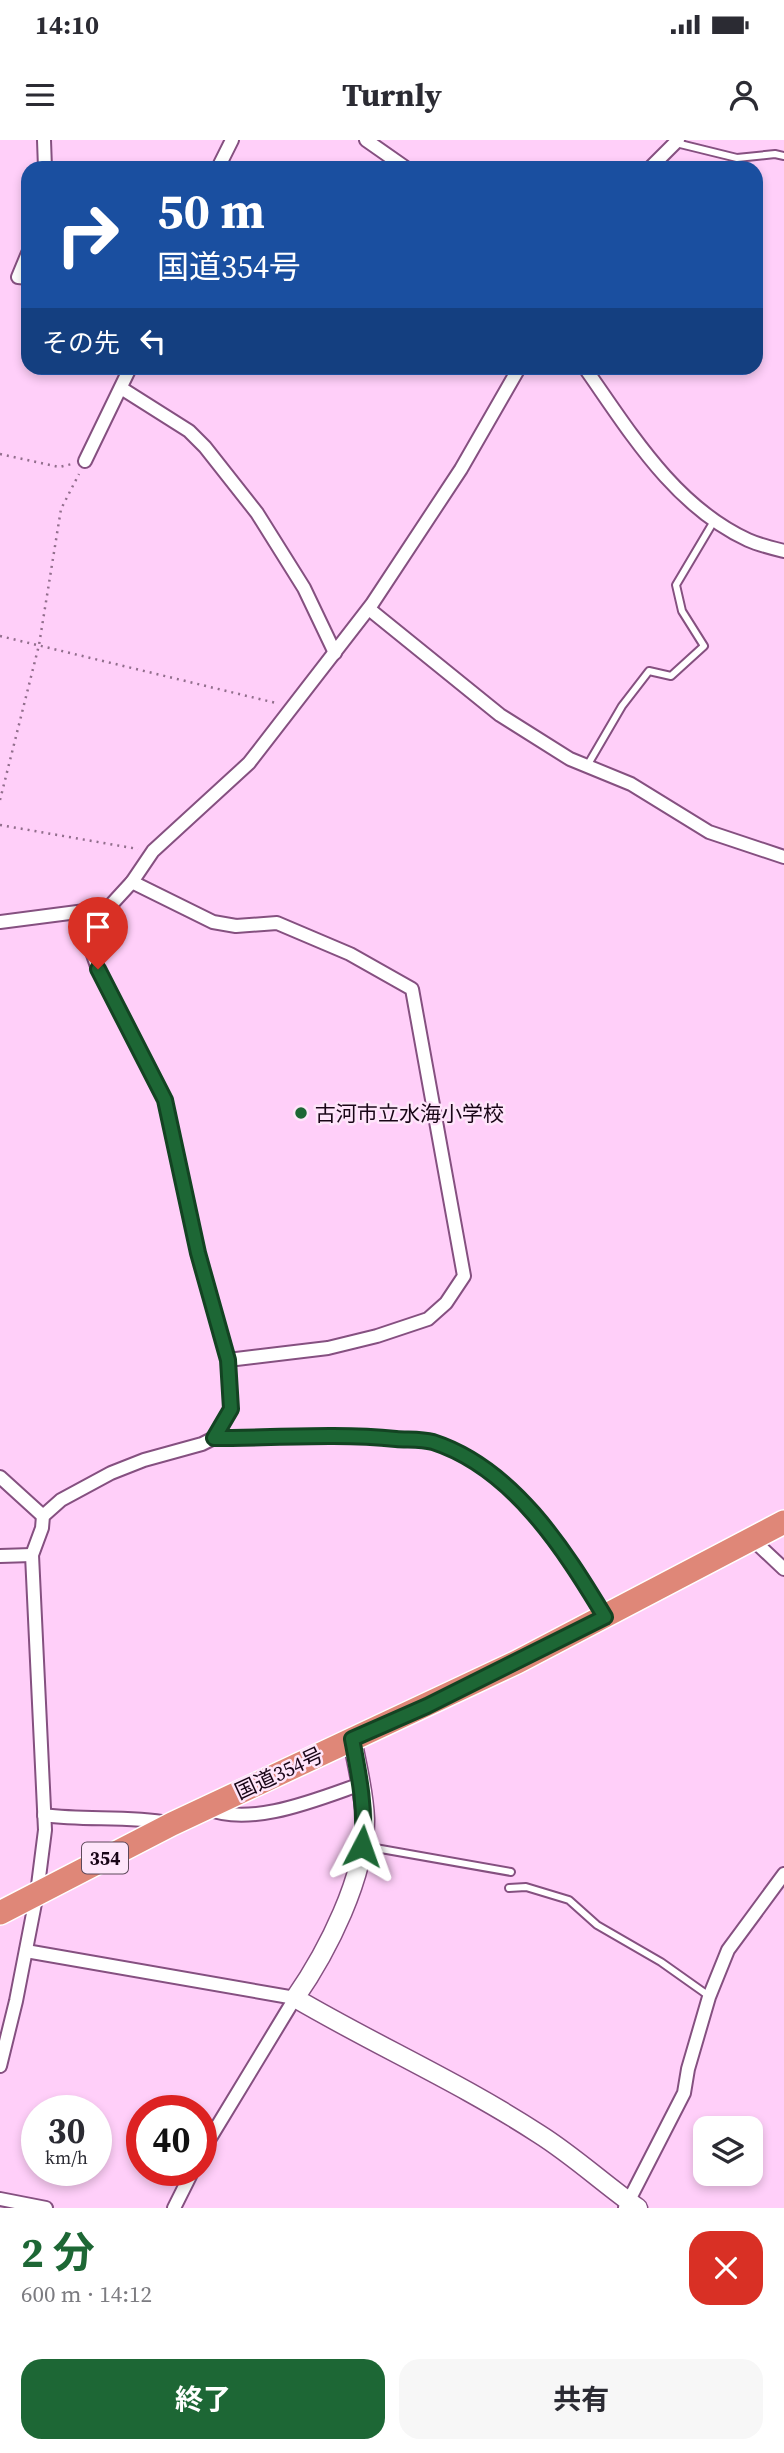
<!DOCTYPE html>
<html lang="ja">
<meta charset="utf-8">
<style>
:root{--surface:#fff;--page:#f7f7f7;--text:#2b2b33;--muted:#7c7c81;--accent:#1d6735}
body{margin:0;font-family:"Source Serif 4","Noto Sans JP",serif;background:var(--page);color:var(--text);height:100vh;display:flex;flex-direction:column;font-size:26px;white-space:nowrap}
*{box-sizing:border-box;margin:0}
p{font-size:23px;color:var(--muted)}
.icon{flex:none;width:38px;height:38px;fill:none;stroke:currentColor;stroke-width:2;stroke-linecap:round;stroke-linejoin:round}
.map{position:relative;height:2068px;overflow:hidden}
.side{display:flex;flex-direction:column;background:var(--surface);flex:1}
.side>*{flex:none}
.hud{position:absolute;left:21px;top:21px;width:742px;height:214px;border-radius:21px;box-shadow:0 4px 10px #0003;background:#1a4fa0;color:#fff;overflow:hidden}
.controls{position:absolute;left:693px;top:1976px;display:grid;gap:14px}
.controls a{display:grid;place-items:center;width:70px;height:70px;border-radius:14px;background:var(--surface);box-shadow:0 4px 10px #0003;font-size:35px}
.speed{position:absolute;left:21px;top:1955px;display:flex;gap:14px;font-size:35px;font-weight:700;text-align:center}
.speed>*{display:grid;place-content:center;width:91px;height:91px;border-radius:50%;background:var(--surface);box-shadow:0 4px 10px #0003;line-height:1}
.speed small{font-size:18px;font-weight:400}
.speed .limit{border:10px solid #d22;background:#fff;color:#111}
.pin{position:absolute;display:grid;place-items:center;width:60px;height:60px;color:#fff;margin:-72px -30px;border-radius:50% 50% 50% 0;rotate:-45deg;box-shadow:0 0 7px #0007}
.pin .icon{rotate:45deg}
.me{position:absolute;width:77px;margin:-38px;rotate:4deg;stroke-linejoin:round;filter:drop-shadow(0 0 5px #0008)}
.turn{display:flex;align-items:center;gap:24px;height:147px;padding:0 21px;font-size:32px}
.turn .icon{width:91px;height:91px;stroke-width:2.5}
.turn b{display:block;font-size:49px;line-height:60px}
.then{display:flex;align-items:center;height:66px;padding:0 21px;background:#0003;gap:14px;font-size:26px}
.round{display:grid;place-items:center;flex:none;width:74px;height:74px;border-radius:21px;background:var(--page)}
.summary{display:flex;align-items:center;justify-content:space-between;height:119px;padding:0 21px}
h1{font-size:42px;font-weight:700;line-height:52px;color:var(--accent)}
.button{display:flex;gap:14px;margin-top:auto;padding:14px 21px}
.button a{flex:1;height:80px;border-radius:21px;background:var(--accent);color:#fff;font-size:28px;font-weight:700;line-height:80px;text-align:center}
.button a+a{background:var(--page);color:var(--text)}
.status{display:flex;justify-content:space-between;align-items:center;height:49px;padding:0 35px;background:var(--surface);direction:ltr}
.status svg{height:19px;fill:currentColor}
header{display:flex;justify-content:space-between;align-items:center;height:91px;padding:0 21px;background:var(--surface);font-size:32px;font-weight:700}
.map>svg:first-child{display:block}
</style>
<div class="status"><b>14:10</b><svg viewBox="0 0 49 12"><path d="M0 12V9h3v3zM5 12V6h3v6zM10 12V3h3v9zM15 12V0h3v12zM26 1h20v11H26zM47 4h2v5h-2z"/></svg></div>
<header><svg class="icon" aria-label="menu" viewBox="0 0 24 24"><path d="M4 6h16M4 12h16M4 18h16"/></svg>Turnly<svg class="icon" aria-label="person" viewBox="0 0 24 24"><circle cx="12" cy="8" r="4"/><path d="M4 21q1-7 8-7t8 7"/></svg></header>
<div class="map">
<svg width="784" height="2068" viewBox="0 0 784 2068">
<rect width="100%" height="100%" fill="#ffcff9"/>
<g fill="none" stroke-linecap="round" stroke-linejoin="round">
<defs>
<g id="lane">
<path d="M 676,3 L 737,18 L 775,14 L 784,16"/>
<path d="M 587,626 L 622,566 L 649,531 L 671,536 L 704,506 L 682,471 L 676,445 L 714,381"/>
<path d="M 364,1706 L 511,1732"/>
<path d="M 509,1748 L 526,1747 L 569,1760 L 597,1785 L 661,1822 L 709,1856"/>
</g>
<g id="street">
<path d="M 44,0 L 45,28"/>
<path d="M 366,0 L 406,28"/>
<path d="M 218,28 L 232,0"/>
<path d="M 650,28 L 678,0"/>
<path d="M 28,113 L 18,137 L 28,138"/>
<path d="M 585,228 C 630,292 674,366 748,400 C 759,405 772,408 784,411"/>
<path d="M 121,248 L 189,291 L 205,307 L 257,373 L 304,448 L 335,513"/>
<path d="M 85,321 L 130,228"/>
<path d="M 369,469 L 500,575 L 570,619 L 631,644 L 709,692 L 784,717"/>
<path d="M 132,742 L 213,782 L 236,786 L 277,783 L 350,814 L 412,849 L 464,1136 L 446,1163 L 428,1179 L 377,1196 L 328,1208 L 228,1220"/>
<path d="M 0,782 L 85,771 L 99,778"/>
<path d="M 214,1298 L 231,1269 L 228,1220 L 198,1113 L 165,960 L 98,829 L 90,806 L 99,778 L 132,742 L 153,711 L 249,623 L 372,464 L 461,329 L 519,228"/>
<path d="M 0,1337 L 43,1376"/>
<path d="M 752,1399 L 784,1429"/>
<path d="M 0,1416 L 32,1415"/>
<path d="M 206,1668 C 250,1688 318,1659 361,1644"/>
<path d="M 44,1675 C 85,1681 127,1675 169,1683"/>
<path d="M 26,1811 L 295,1858 L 201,2013"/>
<path d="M 0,1926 L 16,1861 L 37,1753 L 45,1690 L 32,1415 L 42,1388 L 43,1376 L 61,1360 L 111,1333 L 144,1320 L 202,1304 L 214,1298 C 274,1298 336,1293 396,1299 C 407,1300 421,1299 433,1302 C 512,1328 564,1409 605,1477"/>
<path d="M 0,2059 L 46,2068"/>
<path d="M 174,2068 L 193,2030"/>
<path d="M 625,2068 L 684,1953 L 688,1929 L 709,1857 L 728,1810 L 784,1734"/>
</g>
<path id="secondary" d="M 352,1599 C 357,1625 364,1652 365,1679 C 366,1736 327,1812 295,1858 C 375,1905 461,1943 539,1994 C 574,2016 605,2045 638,2068"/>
<path id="highway" d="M 0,1773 L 172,1684 L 517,1522 L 784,1382"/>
</defs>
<use href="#lane" stroke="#855080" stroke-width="10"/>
<use href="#street" stroke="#855080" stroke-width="16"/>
<use href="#secondary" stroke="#855080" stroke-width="21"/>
<use href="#highway" stroke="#fff" stroke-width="26"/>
<g stroke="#916e8c" stroke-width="2.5" stroke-dasharray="2 5" stroke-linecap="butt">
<path d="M 0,314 L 59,327 L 72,324"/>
<path d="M 0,496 L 276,563"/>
<path d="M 0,660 L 39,505 L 61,369 L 79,334"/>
<path d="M 0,685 L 138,709"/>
</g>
<use href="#lane" stroke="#fff" stroke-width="6"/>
<use href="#street" stroke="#fff" stroke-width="12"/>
<use href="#secondary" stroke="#fff" stroke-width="18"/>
<use href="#highway" stroke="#df8778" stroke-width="23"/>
</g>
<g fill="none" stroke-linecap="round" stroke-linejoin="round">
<defs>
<path id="route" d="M 98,829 L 165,960 L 198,1113 L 228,1220 L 231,1269 L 214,1298 C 274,1298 336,1293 396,1299 C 407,1300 421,1299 433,1302 C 513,1328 564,1409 605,1477 L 427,1566 L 352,1599 C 359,1635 366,1669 362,1706"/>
</defs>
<use href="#route" stroke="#134322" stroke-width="18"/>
<use href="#route" stroke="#1d6735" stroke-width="12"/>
</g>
<circle fill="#1d6735" stroke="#fee5fa" stroke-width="2.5" cx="301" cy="973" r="7"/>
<g text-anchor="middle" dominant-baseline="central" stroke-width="5" stroke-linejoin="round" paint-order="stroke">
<rect fill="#fee5fa" stroke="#5d485a" stroke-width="2" x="82" y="1702.5" width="46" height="31" rx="5"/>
<g font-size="19" font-weight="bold" fill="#180516">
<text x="105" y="1718">354</text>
</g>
<g font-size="21" fill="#180516" stroke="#fee5fa" text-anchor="start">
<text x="315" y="973">古河市立水海小学校</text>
</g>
<g font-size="21" fill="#180516" stroke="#fee5fa">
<text transform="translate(279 1633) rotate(-25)">国道354号</text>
</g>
</g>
</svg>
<div class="controls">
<a><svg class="icon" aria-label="layers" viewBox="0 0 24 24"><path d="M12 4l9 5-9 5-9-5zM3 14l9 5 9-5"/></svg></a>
</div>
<div class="speed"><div>30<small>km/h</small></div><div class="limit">40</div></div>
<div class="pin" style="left:98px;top:829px;background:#d93025"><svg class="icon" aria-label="arrive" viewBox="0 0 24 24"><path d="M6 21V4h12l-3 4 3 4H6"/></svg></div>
<svg class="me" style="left:362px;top:1706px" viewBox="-20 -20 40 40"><path d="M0-17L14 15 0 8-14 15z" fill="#1d6735" stroke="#fff" stroke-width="4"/></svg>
<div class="hud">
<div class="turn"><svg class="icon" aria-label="right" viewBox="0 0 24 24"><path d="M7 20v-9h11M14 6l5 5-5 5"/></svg><div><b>50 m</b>国道354号</div></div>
<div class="then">その先<svg class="icon" aria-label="left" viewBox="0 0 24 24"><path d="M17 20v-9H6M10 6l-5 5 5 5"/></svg></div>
</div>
</div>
<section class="side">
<div class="summary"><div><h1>2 分</h1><p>600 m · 14:12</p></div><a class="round" style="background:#d93025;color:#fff"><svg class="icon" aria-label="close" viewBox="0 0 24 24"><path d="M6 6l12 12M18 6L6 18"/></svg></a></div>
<div class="button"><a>終了</a><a>共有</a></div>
</section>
